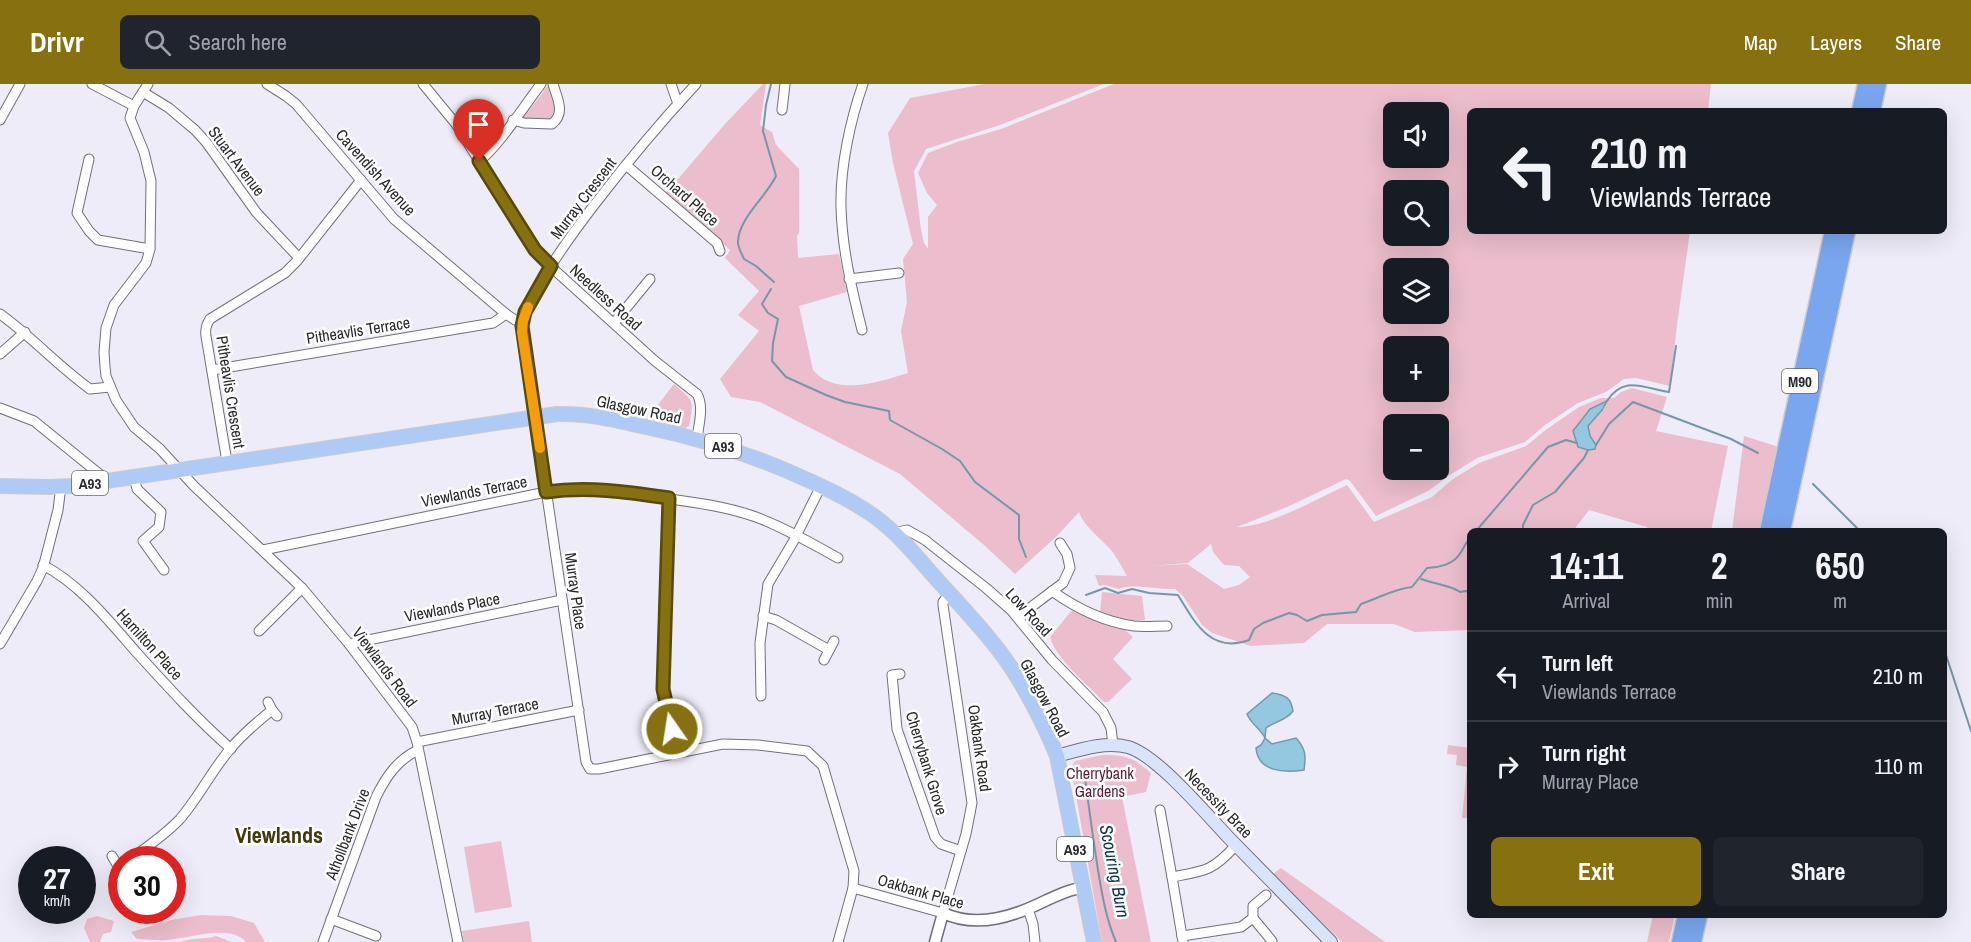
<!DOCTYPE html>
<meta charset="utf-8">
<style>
:root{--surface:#171b24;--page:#20242c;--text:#f1f3f6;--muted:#9ea1a6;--line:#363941;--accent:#867010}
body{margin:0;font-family:"Archivo Narrow",sans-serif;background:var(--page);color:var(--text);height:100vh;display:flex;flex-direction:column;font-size:22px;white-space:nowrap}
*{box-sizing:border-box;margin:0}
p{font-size:20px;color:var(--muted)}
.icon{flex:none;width:33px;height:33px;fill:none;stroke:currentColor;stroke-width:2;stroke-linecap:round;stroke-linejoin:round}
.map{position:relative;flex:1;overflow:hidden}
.drawer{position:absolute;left:1467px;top:444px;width:480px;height:390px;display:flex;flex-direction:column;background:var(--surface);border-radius:9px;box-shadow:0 6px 24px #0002}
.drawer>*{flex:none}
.guide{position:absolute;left:1467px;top:24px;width:480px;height:126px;border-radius:9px;box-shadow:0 6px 24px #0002;background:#171b24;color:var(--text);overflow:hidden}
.tools{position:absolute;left:1383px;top:18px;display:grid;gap:12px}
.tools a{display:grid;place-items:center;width:66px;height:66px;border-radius:9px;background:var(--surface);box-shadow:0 6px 24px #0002;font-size:30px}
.speed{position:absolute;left:18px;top:762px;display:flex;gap:12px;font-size:30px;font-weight:700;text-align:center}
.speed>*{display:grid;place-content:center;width:78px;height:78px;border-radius:50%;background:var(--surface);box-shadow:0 6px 24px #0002;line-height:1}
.speed small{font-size:15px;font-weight:400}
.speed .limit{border:9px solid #d22;background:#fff;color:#111}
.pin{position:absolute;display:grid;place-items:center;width:51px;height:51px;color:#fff;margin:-62px -26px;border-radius:50% 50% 50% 0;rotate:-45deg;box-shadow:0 0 6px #0007}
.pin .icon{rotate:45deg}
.me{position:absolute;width:66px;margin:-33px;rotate:347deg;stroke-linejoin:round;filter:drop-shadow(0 0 4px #0008)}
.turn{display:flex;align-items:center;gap:21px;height:126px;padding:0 24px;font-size:27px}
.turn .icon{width:78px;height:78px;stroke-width:2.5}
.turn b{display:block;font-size:42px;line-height:51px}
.eta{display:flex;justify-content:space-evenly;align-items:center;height:102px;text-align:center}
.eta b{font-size:36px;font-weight:800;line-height:42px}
.primary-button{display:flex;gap:12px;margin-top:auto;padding:12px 24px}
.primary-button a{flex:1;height:69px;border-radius:9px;background:var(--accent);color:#fff;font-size:24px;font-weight:800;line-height:69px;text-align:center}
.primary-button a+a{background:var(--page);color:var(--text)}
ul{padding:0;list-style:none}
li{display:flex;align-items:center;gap:18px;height:90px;padding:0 24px;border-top:2px solid var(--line)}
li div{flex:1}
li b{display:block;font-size:22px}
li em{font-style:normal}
header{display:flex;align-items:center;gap:36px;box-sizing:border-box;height:84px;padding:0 30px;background:var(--accent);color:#fff}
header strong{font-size:28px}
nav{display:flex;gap:33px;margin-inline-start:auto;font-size:21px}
.search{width:420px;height:54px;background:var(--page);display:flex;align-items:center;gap:15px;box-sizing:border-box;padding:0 21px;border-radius:9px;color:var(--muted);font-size:22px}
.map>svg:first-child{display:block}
</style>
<header>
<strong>Drivr</strong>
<div class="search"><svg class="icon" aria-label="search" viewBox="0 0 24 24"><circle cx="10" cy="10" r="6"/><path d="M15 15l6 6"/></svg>Search here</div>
<nav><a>Map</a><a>Layers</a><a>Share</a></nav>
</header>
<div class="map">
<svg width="1971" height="858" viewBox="0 0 1971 858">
<rect width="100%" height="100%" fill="#eeecf8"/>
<g fill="#ecbdcc" fill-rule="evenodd">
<path d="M 549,0 L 557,30 L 549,37 L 522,36 Z"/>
<path d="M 763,0 L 766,0 L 760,41 L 772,48 L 776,61 L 799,85 L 799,149 L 797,152 L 798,174 L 839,170 L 847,208 L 799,222 L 813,286 C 836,313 879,298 908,289 L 901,247 L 907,218 L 903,175 L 913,160 L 893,79 L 888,49 L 910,14 L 985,0 L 1104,0 L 1000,41 L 926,65 L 914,87 L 921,146 L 924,159 L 928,165 L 928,133 L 937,121 L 927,109 L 918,89 L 928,69 L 957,58 L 1001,45 L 1114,0 L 1711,0 L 1708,27 L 1470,27 L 1470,147 L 1690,147 L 1677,241 L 1670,302 L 1636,294 L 1624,295 L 1606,308 L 1578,319 L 1545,341 L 1525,358 L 1477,374 L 1450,391 L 1428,407 L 1376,432 L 1350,397 L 1346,395 L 1287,423 L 1237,443 C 1268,443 1317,415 1347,401 L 1374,438 L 1432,413 L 1453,395 L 1479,379 L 1526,362 L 1547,345 L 1579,323 L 1601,314 L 1614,314 L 1621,308 L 1632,304 L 1667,313 L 1656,347 L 1728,362 L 1711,447 L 1649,447 L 1647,443 L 1589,426 L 1573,447 L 1470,447 L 1470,546 L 1415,548 L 1394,540 L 1327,540 L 1304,559 L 1251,562 L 1212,549 L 1202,541 L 1183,512 L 1175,505 C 1160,506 1129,499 1119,505 L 1105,501 L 1099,502 L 1095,491 L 1127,492 C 1122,484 1118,475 1112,467 C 1102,455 1083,442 1079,428 L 1057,452 L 1015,490 L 984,461 L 900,390 L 760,318 L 731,313 L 720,295 L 759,247 L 738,231 L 759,207 L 725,174 L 730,166 L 666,109 L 725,40 ZM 1394,28 L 1438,28 L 1438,74 L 1394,74 ZM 1394,106 L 1438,106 L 1438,152 L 1394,152 ZM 1394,184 L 1438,184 L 1438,230 L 1394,230 ZM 1394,262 L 1438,262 L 1438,308 L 1394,308 ZM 1394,340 L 1438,340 L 1438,386 L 1394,386 ZM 1211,460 L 1213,468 L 1224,481 L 1239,482 L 1250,493 L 1239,501 L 1224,505 L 1187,480 L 1151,482 L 1188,479 Z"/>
<path d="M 674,300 C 694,318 694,315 689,342 L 685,344 L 647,335 Z"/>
<path d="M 1744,352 L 1779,363 L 1760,447 L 1732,447 Z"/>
<path d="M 1102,508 L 1142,512 L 1145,536 L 1124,537 L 1100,529 Z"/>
<path d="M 1073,525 L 1119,541 L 1133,553 L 1113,575 L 1132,595 L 1108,618 L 1104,618 C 1088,601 1056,575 1050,553 Z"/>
<path d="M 1448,661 L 1470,664 L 1470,734 L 1462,734 L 1467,683 L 1456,681 L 1457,671 L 1447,670 Z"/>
<path d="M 1102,671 C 1126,671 1133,673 1151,689 L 1146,708 L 1122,713 L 1151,858 L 1102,858 L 1071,684 L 1075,677 Z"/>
<path d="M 501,757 L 512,823 L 475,829 L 464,763 Z"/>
<path d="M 1281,784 L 1385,858 L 1342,858 L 1273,790 Z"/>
<path d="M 201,831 L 231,832 L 254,839 L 265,858 L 246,858 C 230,839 187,855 166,856 C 157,857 146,855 137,855 L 131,848 L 171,836 Z"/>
<path d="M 1653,831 L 1675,831 L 1669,858 L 1647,858 Z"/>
<path d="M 97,832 L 114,837 L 111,848 L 103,850 L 100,858 L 90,858 L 84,844 L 87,835 Z"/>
<path d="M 529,837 L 532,858 L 464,858 L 462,847 Z"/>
<path d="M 216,852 L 232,858 L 181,858 C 193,853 204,856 216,852 Z"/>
</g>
<g fill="#94c8e0" stroke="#7498aa" stroke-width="1.5">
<path d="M 1607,317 L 1602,326 L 1588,342 L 1590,352 L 1596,361 L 1595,365 L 1588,366 L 1578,363 L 1573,347 L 1590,325 Z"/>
<path d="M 1272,609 C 1286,611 1291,614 1293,627 C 1286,637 1275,637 1266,644 L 1265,654 L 1272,660 L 1296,654 C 1306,665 1306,672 1304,686 C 1284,689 1258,688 1256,664 L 1261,661 L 1265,654 C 1260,644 1251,640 1247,630 Z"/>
</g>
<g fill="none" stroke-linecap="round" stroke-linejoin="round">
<g stroke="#7498aa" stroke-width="2">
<path d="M 771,0 L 766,21 L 763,47 L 776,92 C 766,113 739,134 738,157 C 737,162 742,170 744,175 L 756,182 L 774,198"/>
<path d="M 771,205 L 762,220 L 768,229 L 778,235 L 773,259 L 772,277 L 786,293 L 826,311 L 845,318 L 889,327 L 890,336 L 942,365 L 960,377 L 975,398 L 1019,431 L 1019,455 L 1026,473"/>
<path d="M 1607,317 C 1624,290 1645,305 1669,308 L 1676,262"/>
<path d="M 1596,361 L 1609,340 L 1633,318 L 1731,355 L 1758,369"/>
<path d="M 1813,400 L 1860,447"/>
<path d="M 1476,447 L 1548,363 L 1566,356 L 1577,359"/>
<path d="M 1523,447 L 1523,441 L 1533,421 L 1555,408 L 1584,374 L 1588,366"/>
<path d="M 1421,495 C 1431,499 1453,502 1460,508 L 1466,507 L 1470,509"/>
<path d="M 1086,511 L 1105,504 L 1118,509 L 1132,505 L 1149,509 L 1178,511 C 1195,539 1211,570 1249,556 L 1254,545 L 1263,539 L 1289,529 L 1297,531 L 1307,537 L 1322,531 L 1356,528 L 1361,520 C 1379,514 1393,505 1412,503 L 1427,484 C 1438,484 1453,480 1459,471 C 1464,465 1465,459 1470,454"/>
<path d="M 1944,565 L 1971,647"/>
<path d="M 1084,685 C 1088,719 1093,753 1098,786 C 1102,810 1106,835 1116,858"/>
</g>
<defs>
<g id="minor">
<path d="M 92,0 L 134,22"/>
<path d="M 148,0 L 134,22 L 130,34 L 144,68 L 151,97 L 150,165 L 146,179 L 114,221 L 106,244 L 104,268 L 105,283 L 106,292 L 116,316 L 134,343 L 160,365 L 194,402 L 302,504 L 349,560 L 412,643 L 417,658 L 458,858"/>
<path d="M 267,0 L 286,12 L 296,20 L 394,135 L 506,230 L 515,236 L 523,237"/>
<path d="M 423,0 L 456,40 L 539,172 L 655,277 L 697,310 C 704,322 699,340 697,354"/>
<path d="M 671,0 L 678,20"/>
<path d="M 696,0 C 660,39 519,200 523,248 L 586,678 L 590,685 L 599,685 L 723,660 L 758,661 L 807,667 L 823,682 L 854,787 L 853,804 L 838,858"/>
<path d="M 143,8 L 169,24 L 195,46 L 206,58 L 256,128 L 299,174"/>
<path d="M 782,26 L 785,0"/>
<path d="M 0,36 L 20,0"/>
<path d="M 513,36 L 524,39 L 552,40 C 566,29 557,14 553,0"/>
<path d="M 89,75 L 77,129 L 89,147 L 98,156 L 150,165"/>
<path d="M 479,77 C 499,62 524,22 541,0"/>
<path d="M 626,81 L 717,159 L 720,167"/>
<path d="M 849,195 L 899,189"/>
<path d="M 0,230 C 32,253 58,282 90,305 L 110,303"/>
<path d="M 614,239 L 650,195"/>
<path d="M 862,246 C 852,206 842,165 841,123 C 840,84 850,37 863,0"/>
<path d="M 0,270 L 25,248"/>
<path d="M 212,286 L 493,239 L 506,230"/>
<path d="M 0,324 L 34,337 L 108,397"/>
<path d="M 227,378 L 206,252 C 205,245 206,241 210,235 L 285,189 L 297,177 L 361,96"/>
<path d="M 134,393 L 137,405 L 161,428 L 159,443 L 143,457 L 164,486"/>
<path d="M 669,414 L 663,605 L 678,669"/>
<path d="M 894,449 L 907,446 L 925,456 L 986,504 L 1011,526 L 1052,576 L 1103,628 L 1111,644 L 1113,661"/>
<path d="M 263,466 L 546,408 C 588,403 628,408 670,415 C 699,419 728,423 756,433 C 785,444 811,459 838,474"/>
<path d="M 43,481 C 81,501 109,537 137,569 C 167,602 197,635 231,665"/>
<path d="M 1052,507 C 1076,524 1104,538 1134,542 C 1144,543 1156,542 1167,542"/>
<path d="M 763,532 L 776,536 L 829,566"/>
<path d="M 1018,533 L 1063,499 L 1070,484 L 1067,470 L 1060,459"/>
<path d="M 259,547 L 302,504"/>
<path d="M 0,560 L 37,497 L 43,484 L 58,426 L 61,402"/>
<path d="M 349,560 L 562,516"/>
<path d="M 824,576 L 834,557"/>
<path d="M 900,590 L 892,591 L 897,645 L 935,753 L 941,760 L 961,767"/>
<path d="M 761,612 L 760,559 L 768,500 L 793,458 L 821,402"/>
<path d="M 268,618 L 272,626 L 277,632"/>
<path d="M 417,658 L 579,626"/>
<path d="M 1160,726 L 1172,793"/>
<path d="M 112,772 L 122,789"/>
<path d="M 129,776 C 147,763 165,751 180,735 C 199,713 212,686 231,664 C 243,650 257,638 272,626"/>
<path d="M 853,804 L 943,829 L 966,750 L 972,719 L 943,521 L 943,518 L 950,509"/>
<path d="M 1028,825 L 1033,840 L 1035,858"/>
<path d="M 1253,834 L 1253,822 L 1266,811"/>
<path d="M 331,835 L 376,852"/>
<path d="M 1182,852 L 1241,843 L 1253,834 L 1272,857"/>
<path d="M 323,858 L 376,713 C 386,693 397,676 418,666"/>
<path d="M 1183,858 L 1172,793 C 1205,787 1213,787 1236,761"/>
</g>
<path id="tertiary" d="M 935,858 L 943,829 C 978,845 1015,832 1047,816 C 1059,811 1069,805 1082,804"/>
<path id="secondary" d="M 1057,672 C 1079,666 1105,657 1128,663 C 1157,671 1207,731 1229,754 C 1263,789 1297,823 1331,858"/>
<path id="primary" d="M 0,402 L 48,403 L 73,402 L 557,330 C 587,329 616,336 646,343 C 694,353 740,367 785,386 C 815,399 847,413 874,432 C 896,448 914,469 932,490 C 956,517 982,543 1003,572 C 1023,599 1045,642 1057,672 L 1094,858"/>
<g id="motorway">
<path d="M 1860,27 L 1866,0"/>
<path d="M 1872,27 L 1878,0"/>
<path d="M 1768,447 L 1833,147"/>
<path d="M 1782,447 L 1847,147"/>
<path d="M 1680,858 L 1686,831"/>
<path d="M 1693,858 L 1699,831"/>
</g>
</defs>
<use href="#minor" stroke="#71707a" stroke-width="11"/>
<use href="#tertiary" stroke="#71707a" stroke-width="13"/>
<use href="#secondary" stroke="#71707a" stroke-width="14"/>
<use href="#primary" stroke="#cccbcd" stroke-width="16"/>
<use href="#motorway" stroke="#cccbcd" stroke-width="19"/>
<use href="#minor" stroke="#fff" stroke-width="9"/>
<use href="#tertiary" stroke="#fff" stroke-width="10"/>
<use href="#secondary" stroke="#d7e4fa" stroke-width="12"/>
<use href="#primary" stroke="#afcaf5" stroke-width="14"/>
<use href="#motorway" stroke="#7aa6ef" stroke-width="16"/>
</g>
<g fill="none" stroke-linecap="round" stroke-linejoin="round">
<defs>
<path id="route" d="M 479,77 L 535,166 L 551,182 L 525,228 L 522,242 L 546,408 C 588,402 628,408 669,414 L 663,605 L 672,645"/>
</defs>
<use href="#route" stroke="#57490a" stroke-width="15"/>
<use href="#route" stroke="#867010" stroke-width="10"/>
<path stroke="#f59e0b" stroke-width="10" d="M 528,223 L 523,237 L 522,248 L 540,364"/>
</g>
<g text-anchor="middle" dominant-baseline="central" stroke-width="5" stroke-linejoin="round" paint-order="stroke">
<g fill="#fff" stroke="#69686c" stroke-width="1.5">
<rect x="1782" y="285" width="36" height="24" rx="4.5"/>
<rect x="705" y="350" width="36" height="24" rx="4.5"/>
<rect x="72" y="387" width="36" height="24" rx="4.5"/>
<rect x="1057" y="753" width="36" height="24" rx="4.5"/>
</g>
<g font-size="15" font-weight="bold" fill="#29282d">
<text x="1800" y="297">M90</text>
<text x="723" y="362">A93</text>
<text x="90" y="399">A93</text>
<text x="1075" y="765">A93</text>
</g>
<g font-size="16" fill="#29282d" stroke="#fff">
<text transform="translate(237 77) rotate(53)">Stuart Avenue</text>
<text transform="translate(376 88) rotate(48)">Cavendish Avenue</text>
<text transform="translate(685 111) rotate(41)">Orchard Place</text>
<text transform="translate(583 114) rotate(-53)">Murray Crescent</text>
<text transform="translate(606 213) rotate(42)">Needless Road</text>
<text transform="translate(358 246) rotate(-9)">Pitheavlis Terrace</text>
<text transform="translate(231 308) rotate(81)">Pitheavlis Crescent</text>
<text transform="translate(639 325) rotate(12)">Glasgow Road</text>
<text transform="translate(474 407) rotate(-11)">Viewlands Terrace</text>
<text transform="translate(576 507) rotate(82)">Murray Place</text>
<text transform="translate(452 523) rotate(-11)">Viewlands Place</text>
<text transform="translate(1029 528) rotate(47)">Low Road</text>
<text transform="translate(150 560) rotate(48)">Hamilton Place</text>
<text transform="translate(385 583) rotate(53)">Viewlands Road</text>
<text transform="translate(1045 614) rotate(62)">Glasgow Road</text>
<text transform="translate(495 627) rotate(-11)">Murray Terrace</text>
<text transform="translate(980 664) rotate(82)">Oakbank Road</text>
<text transform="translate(927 679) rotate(73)">Cherrybank Grove</text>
<text transform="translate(1219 719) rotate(46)">Necessity Brae</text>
<text transform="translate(347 750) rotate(-69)">Athollbank Drive</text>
<text transform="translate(921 807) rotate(16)">Oakbank Place</text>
</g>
<g font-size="16" fill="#5a1d37" stroke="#fff">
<text x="1100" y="689">Cherrybank<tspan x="1100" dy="18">Gardens</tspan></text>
</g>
<g font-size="18" font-style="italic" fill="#053546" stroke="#fff">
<text transform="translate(1115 787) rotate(79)">Scouring Burn</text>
</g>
<g font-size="22" font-weight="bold" fill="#42370d" stroke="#fff">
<text x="279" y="751">Viewlands</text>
</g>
</g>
</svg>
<div class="tools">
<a><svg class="icon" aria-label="sound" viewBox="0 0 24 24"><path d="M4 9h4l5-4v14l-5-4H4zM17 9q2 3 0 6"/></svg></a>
<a><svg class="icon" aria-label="search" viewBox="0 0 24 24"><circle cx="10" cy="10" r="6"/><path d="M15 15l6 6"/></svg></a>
<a><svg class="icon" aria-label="layers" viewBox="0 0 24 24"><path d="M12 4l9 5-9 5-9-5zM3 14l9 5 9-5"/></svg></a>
<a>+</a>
<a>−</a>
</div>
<div class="speed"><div>27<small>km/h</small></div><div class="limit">30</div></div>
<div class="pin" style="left:479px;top:77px;background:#d93025"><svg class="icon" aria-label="arrive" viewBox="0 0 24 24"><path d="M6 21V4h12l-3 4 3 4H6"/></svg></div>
<svg class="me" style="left:672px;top:645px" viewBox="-20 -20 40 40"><circle r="17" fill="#867010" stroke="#fff" stroke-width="3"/><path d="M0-11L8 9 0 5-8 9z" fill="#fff"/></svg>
<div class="guide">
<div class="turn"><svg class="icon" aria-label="left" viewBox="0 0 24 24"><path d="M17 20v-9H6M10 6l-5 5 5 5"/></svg><div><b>210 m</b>Viewlands Terrace</div></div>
</div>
<section class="drawer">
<div class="eta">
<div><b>14:11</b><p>Arrival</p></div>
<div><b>2</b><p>min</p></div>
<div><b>650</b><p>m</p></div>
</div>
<ul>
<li><svg class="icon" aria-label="left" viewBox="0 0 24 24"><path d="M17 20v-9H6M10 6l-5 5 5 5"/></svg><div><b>Turn left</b><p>Viewlands Terrace</p></div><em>210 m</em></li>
<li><svg class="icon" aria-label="right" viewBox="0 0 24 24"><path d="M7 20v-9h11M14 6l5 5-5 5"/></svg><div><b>Turn right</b><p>Murray Place</p></div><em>110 m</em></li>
</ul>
<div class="primary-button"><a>Exit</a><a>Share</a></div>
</section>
</div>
